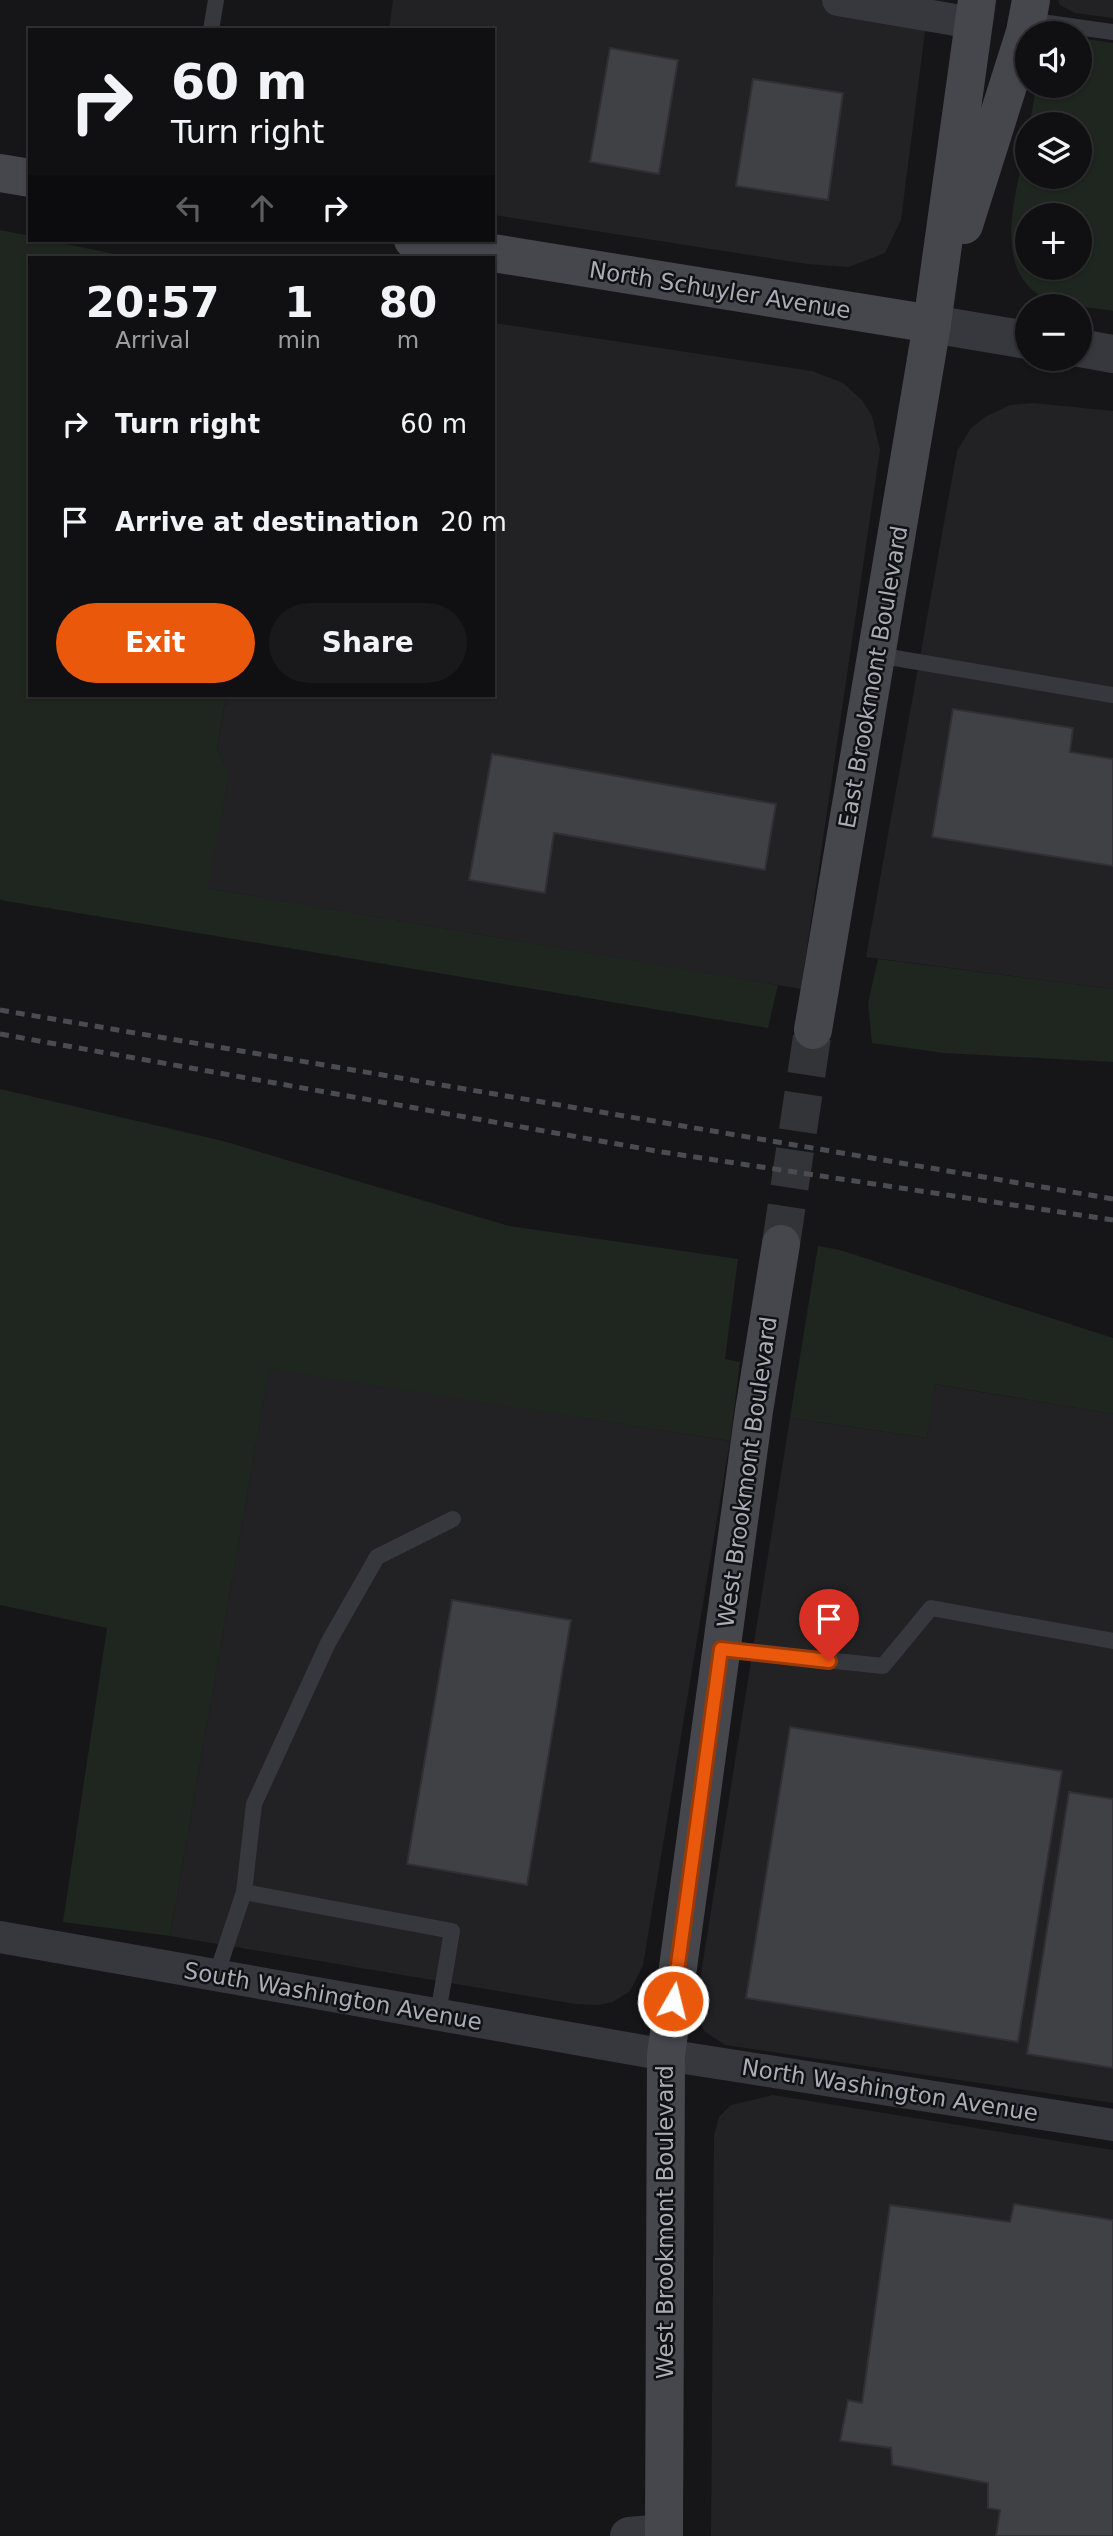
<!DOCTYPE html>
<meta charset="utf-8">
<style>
:root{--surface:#101012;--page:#19191b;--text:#f1f3f6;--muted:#9c9d9f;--line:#303032;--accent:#ea580c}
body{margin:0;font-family:"DejaVu Sans",sans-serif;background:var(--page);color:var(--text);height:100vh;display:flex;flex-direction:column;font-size:26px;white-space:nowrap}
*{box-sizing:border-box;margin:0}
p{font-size:23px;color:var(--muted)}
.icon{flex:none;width:38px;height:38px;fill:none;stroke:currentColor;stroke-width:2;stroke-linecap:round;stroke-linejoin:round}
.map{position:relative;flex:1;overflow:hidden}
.sheet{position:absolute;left:28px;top:256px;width:467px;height:441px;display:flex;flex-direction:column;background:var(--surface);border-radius:0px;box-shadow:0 2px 5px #0004,0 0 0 2px var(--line)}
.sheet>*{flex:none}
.top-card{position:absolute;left:28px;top:28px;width:467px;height:214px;border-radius:0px;box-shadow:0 2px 5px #0004,0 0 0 2px var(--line);background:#101012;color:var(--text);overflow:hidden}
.fabs{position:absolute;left:1015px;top:21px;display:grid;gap:14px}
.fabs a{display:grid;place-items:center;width:77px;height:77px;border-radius:50%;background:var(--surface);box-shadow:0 2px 5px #0004,0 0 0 2px var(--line);font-size:35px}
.pin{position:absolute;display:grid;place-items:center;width:60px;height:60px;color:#fff;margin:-72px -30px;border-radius:50% 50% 50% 0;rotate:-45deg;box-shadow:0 0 7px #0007}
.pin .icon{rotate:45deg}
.me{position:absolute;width:77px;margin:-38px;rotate:8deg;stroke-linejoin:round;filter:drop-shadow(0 0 5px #0008)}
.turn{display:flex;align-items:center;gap:24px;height:147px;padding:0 28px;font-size:32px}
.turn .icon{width:91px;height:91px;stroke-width:2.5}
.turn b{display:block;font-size:49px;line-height:60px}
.lanes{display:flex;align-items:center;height:66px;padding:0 28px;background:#0003;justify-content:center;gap:35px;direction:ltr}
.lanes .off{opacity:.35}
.eta{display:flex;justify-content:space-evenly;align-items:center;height:119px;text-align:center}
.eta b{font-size:42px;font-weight:700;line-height:49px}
.button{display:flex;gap:14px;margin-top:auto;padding:14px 28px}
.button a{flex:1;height:80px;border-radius:42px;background:var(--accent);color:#fff;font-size:28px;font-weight:700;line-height:80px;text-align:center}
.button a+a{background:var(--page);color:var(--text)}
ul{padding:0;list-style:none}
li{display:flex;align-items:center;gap:21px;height:98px;padding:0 28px}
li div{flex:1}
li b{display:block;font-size:26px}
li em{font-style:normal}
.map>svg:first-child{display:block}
</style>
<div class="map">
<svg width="1113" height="2536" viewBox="0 0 1113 2536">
<rect width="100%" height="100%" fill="#161618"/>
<g fill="#222225">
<path d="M 393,0 L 929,0 L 901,220 L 885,253 L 849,267 L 807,264 L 494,215 L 494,30 L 389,30 Z"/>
<path d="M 1058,0 L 1113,0 L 1113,18 L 1075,13 L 1060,5 Z"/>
<path d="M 494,323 L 812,371 L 843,383 L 862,400 L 872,416 L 880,450 L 801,989 L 207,888 L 229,773 L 217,749 L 226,695 L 494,695 Z"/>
<path d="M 1033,403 L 1113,411 L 1113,989 L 866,957 L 957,451 L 971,428 L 987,416 L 1010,405 Z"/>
<path d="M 269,1368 L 730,1441 L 643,1965 L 630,1991 L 613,2002 L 598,2005 L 575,2004 L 170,1936 Z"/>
<path d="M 933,1384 L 1113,1414 L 1113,2103 L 725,2045 L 704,2031 L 695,2011 L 790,1418 L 927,1438 Z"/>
<path d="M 773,2095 L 1113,2150 L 1113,2536 L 711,2536 L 714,2135 L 719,2117 L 731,2105 Z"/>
</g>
<g fill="#1e261f" fill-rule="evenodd">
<path d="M 1080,38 L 1113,43 L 1113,311 C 1092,307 1062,307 1044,298 C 988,268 1019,186 1027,138 L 1027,177 L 1080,177 L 1080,124 L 1030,124 L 1036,86 L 1080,86 ZM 1027,215 L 1080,215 L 1080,268 L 1027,268 Z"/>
<path d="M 0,230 L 30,236 L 30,240 L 47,240 L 129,257 L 30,257 L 30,695 L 226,695 L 217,749 L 229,773 L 208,888 L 778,985 L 768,1028 L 0,900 Z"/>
<path d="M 878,959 L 1113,989 L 1113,1062 L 944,1053 L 872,1043 L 868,1003 Z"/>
<path d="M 0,1089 L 223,1141 L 509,1226 L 738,1259 L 725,1359 L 740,1362 L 730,1441 L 269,1369 L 170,1936 L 63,1922 L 107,1628 L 0,1605 Z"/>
<path d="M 818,1246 L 840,1250 L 1113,1338 L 1113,1414 L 934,1384 L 927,1438 L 790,1418 Z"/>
</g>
<g fill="#404145" stroke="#303034" stroke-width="2">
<path d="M 610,48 L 678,60 L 659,174 L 590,162 Z"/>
<path d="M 753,79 L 843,93 L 828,200 L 736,186 Z"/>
<path d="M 953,709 L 1073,728 L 1070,752 L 1113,759 L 1113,866 L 932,837 Z"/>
<path d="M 492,754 L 776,804 L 765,870 L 554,833 L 545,893 L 469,880 Z"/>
<path d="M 452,1600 L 571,1620 L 527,1885 L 407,1864 Z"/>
<path d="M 790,1727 L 1062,1771 L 1018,2042 L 746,1998 Z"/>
<path d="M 1069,1792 L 1113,1799 L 1113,2068 L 1027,2054 Z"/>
<path d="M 1014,2204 L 1113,2220 L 1113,2536 L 996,2536 L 1000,2510 L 988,2508 L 988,2483 L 892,2465 L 891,2448 L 840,2441 L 848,2400 L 862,2403 L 890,2205 L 1010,2222 Z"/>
</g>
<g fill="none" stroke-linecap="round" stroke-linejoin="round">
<path stroke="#333438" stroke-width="38" stroke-dasharray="38 19" stroke-linecap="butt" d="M 781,1244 L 813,1030"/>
<g stroke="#37383d" stroke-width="16">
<path d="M 1027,20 L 1113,32"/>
<path d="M 211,30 L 216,0"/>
<path d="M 877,655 L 1113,695"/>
<path d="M 721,1649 L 883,1666 L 931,1608 L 1113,1641"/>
<path d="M 244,1892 L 254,1804 L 328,1643 L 377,1557 L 453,1519"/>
<path d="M 216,1976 L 244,1892 L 452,1931 L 438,2014"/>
</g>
<g stroke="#37383d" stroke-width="32">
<path d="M 838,0 L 973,23"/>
<path d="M 0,1937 L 666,2055 L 1113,2125"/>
</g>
<g stroke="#37383d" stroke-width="38">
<path d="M 932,324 L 1027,340"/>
<path d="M 1080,348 L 1113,354"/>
<path d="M 629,2536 L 664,2533"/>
</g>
<g stroke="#45474d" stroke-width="38">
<path d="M 0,173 L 30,178"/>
<path d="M 964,225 L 1025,32 L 1031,0"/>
<path d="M 413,240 L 932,324"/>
<path d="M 813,1030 L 932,324 L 977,0"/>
<path d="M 664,2536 L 666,2055 L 754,1411 L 781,1244"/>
</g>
<g stroke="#4a4c52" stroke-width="5" stroke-dasharray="9 7" stroke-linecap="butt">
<path d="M 0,1010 L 1113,1199"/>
<path d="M 0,1034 L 662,1152 L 1113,1220"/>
</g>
</g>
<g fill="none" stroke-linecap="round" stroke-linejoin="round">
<defs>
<path id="route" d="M 673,2001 L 721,1649 L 829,1661"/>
</defs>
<use href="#route" stroke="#983908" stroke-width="18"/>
<use href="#route" stroke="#ea580c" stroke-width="12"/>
</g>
<g text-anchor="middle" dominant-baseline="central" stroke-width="5" stroke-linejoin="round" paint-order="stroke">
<g font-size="23" fill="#a8adb8" stroke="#111113">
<text transform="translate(720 290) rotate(9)">North Schuyler Avenue</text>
<text transform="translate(873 677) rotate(-80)">East Brookmont Boulevard</text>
<text transform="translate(747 1472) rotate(-82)">West Brookmont Boulevard</text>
<text transform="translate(333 1996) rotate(10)">South Washington Avenue</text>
<text transform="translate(890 2090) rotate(9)">North Washington Avenue</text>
<text transform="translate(665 2222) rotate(-90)">West Brookmont Boulevard</text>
</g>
</g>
</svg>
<div class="fabs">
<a><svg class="icon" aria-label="sound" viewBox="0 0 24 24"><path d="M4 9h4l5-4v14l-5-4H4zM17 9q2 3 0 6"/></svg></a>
<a><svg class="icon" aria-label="layers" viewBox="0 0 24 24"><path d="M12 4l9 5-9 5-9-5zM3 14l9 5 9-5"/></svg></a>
<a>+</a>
<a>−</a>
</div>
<div class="pin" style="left:829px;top:1661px;background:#d93025"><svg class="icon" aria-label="arrive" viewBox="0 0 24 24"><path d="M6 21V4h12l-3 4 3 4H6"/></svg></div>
<svg class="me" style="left:673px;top:2001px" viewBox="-20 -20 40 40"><circle r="17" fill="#ea580c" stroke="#fff" stroke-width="3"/><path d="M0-11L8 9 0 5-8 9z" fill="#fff"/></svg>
<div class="top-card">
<div class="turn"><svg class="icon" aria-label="right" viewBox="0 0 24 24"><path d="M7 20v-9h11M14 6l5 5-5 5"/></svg><div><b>60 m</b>Turn right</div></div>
<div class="lanes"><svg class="icon off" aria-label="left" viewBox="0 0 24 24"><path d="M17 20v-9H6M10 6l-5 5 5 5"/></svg><svg class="icon off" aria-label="ahead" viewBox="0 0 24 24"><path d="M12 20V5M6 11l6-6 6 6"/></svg><svg class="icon" aria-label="right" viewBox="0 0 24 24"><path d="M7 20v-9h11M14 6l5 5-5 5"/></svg></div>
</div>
<section class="sheet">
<div class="eta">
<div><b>20:57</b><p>Arrival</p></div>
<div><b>1</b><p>min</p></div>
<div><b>80</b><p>m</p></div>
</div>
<ul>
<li><svg class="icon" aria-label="right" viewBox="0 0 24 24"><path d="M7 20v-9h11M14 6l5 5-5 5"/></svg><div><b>Turn right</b></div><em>60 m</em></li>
<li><svg class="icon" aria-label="arrive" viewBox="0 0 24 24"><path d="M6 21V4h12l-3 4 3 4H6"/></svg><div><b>Arrive at destination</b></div><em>20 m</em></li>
</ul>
<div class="button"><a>Exit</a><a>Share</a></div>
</section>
</div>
